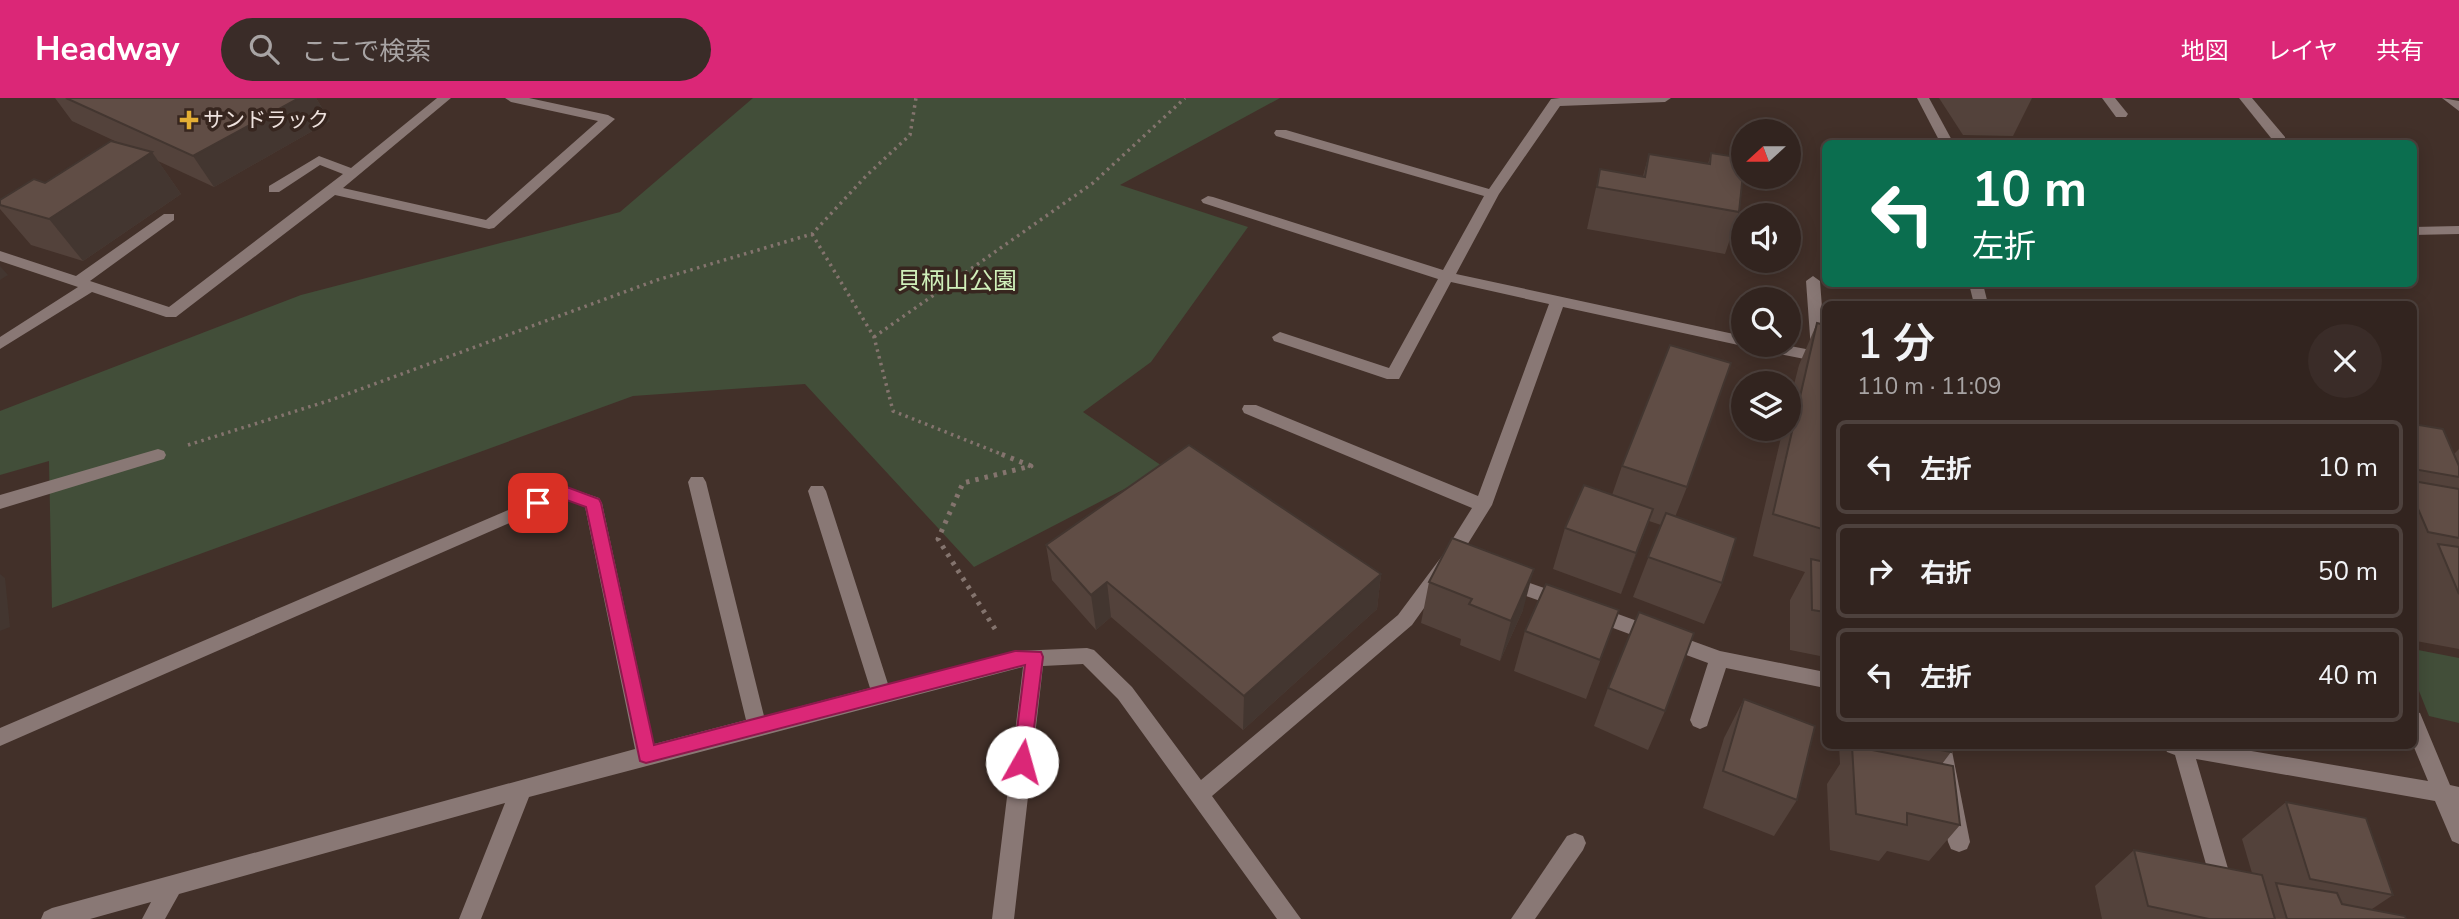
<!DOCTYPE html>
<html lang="ja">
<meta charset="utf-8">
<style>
:root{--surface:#32241f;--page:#3a2c28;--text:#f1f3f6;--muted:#a8a4a4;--line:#4d413d;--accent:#db2777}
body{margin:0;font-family:"Nunito Sans","Noto Sans JP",sans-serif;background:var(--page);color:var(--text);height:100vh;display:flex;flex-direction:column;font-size:26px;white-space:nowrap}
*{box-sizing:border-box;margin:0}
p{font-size:23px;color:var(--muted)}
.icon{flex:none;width:38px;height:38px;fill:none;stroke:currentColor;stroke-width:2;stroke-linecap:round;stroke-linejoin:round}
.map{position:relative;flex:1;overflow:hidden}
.panel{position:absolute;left:1822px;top:203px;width:595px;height:448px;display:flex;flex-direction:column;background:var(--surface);border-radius:10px;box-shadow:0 4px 18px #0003,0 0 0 2px var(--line)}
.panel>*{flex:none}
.hud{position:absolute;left:1822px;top:42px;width:595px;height:147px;border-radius:10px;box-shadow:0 4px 18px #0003,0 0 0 2px var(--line);background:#0b6e4f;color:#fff;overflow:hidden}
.needle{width:46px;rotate:249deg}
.controls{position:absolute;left:1731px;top:21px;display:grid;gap:14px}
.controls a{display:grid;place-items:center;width:70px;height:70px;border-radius:50%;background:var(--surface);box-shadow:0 4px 18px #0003,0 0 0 2px var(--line);font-size:35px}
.pin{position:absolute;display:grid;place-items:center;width:60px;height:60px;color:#fff;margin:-30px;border-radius:14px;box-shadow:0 4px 10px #0006}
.me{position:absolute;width:77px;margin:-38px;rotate:7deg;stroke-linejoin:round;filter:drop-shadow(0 0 5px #0008)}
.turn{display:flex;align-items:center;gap:24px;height:147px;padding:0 35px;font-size:32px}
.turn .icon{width:91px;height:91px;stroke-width:2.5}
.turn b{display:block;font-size:49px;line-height:60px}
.round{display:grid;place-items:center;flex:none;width:74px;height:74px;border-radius:37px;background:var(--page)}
.headline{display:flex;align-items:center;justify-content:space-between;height:119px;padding:0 35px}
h1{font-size:42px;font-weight:600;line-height:52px}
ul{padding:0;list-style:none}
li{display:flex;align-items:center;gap:21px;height:94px;margin:0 14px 10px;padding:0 21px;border:4px solid var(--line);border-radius:10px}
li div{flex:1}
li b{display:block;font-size:26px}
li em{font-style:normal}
header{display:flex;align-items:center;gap:42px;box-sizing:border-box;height:98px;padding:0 35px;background:var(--accent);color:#fff}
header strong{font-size:33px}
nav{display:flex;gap:38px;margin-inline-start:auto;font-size:24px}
.search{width:490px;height:63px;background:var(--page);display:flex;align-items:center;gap:18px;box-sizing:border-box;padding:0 24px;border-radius:38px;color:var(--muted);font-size:26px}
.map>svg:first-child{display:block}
</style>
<header>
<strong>Headway</strong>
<div class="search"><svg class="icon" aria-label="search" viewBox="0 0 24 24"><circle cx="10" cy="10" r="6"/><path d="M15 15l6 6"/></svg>ここで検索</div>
<nav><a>地図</a><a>レイヤ</a><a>共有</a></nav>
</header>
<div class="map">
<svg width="2459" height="821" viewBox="0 0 2459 821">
<rect width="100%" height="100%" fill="#423029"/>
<g fill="#424e39">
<path d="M 753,0 L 1280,0 L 1120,87 L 1248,129 L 1151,264 L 1083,314 L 1165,370 L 974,469 L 805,286 L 633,298 L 52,510 L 49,363 L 0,377 L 0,313 L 301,197 L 620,114 Z"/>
<path d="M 2413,551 L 2459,560 L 2459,625 L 2429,618 L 2413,578 Z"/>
</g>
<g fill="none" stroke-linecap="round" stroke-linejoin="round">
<g stroke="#84746e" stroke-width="3.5" stroke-dasharray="2.5 4.5" stroke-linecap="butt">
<path d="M 812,136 L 874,239 L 893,313 L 1001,356"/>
<path d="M 874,239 L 1093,85 L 1185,0"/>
<path d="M 188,347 L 331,302 L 657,182 L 812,136 L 867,77 L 910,37 L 916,0"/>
</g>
<path stroke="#84746e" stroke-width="5" stroke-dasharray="3.5 6" stroke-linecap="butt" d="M 995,531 L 938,441 L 963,385 L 1031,368 L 996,354"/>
<g fill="#897875" fill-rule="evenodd">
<path d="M 437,0 L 451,0 L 343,90 L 486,122 L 598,23 L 511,4 L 505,0 L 529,0 L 608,17 L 615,21 L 494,130 L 489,131 L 335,97 L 176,219 L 166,219 L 92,194 L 0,251 L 0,239 L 78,189 L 0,163 L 0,153 L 76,178 L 164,116 L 174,116 L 174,122 L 90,183 L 169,209 L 343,76 L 320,67 L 279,94 L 269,94 L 269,88 L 319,58 L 351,70 Z"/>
<path d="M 1560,0 L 1671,0 L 1665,4 L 1560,8 L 1499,96 L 1456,176 L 1743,238 L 1743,247 L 1748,247 L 1743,248 L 1563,209 L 1492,407 L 1454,468 L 1412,527 L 1212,698 L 1301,821 L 1277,821 L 1118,601 L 1083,566 L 1043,568 L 1014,821 L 992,821 L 1023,569 L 529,699 L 481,821 L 459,821 L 505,705 L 179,796 L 165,821 L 142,821 L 151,804 L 90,821 L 41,821 L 44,814 L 52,810 L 635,651 L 585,409 L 564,401 L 0,648 L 0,630 L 564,388 L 599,400 L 602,405 L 654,646 L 746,622 L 688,384 L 691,379 L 703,379 L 706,384 L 764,618 L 870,590 L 808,393 L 811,388 L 823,388 L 826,393 L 888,586 L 1015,553 L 1087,550 L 1094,552 L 1132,589 L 1201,682 L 1398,517 L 1442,458 L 1472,410 L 1244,315 L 1242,311 L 1244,307 L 1256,307 L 1478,398 L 1549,206 L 1451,184 L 1399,281 L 1387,281 L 1274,243 L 1272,239 L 1280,234 L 1389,270 L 1438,181 L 1203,105 L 1201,102 L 1208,98 L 1213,99 L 1443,172 L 1484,98 L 1276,38 L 1274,35 L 1276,32 L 1286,32 L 1489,91 L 1551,1 Z"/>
<path d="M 1917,0 L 1929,0 L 1954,46 L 1941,46 Z"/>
<path d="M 2102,0 L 2115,0 L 2128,16 L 2126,19 L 2116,19 Z"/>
<path d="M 2239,0 L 2252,0 L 2285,39 L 2285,45 L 2275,45 Z"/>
<path d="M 2442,0 L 2459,3 L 2459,13 Z"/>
<path d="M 2459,128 L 2459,136 L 2413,137 L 2413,129 Z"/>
<path d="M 1813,178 L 1820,183 L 1825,249 L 1820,254 L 1825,255 L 1825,265 L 1753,251 L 1751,247 L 1785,247 L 1811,252 L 1806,183 Z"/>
<path d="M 1969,186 L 1983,186 L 1988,206 L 1974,206 Z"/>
<path d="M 158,351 L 164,353 L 166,357 L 164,361 L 0,411 L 0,397 Z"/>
<path d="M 1507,477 L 1570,499 L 1572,504 L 1570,509 L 1563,511 L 1501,489 L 1498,484 L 1501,479 Z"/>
<path d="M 1593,507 L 1720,553 L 1825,574 L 1825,590 L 1726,570 L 1707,628 L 1700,631 L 1693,628 L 1690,622 L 1708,565 L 1586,520 L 1584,515 L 1586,510 Z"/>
<path d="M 2413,613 L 2420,615 L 2450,687 L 2459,689 L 2459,746 L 2452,743 L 2435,703 L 2196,661 L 2234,791 L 2231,798 L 2223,801 L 2215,798 L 2175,657 L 2167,654 L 2164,648 L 2222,648 L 2428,683 L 2413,647 Z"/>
<path d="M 1931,648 L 1951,648 L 1970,744 L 1967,751 L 1959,754 L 1951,751 L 1948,744 Z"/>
<path d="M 1575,735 L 1583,738 L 1586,745 L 1583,752 L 1535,821 L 1511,821 L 1567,738 Z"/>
</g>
</g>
<g fill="#53423b">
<path d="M 55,0 L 316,0 L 330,23 L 214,89 L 158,63 L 181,96 L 83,163 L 31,147 L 0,111 L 0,102 L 45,85 L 119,45 L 72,23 Z"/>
<path d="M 1939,0 L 2032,0 L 2013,38 L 1963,37 Z"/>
<path d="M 1711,55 L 1739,114 L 1725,156 L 1587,131 L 1600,71 L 1643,78 L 1649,56 L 1708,66 Z"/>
<path d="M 1817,225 L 1825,227 L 1825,559 L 1790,552 L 1790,502 L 1805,474 L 1753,458 L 1783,331 L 1788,331 L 1788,310 L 1799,267 Z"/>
<path d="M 2413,326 L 2454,356 L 2459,351 L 2459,551 L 2416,543 L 2413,536 Z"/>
<path d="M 1622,368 L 1687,389 L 1675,419 L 1722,485 L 1704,526 L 1633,499 L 1661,427 L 1649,423 L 1621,496 L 1553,471 L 1565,430 L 1612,397 Z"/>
<path d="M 1046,447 L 1381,476 L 1377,511 L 1243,632 L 1111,519 L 1096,532 L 1052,482 Z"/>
<path d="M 1429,484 L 1523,512 L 1500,563 L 1460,547 L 1461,541 L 1421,525 Z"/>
<path d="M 1619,512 L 1586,601 L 1514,573 L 1525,533 Z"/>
<path d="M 1608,590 L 1665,613 L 1648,652 L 1594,628 Z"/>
<path d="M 1744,601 L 1797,702 L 1774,738 L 1703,710 L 1724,640 Z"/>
<path d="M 1839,648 L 1950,648 L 1951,654 L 1942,666 L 1960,727 L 1929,763 L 1887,753 L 1879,763 L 1830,752 L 1827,686 L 1840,666 Z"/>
<path d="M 2286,704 L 2393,797 L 2372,811 L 2406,821 L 2102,821 L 2095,788 L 2134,752 L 2252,775 L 2242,741 Z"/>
</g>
<g fill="#433630">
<path d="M 299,0 L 316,0 L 330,23 L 214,89 L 193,58 Z"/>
<path d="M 152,54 L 181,96 L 83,163 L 49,121 Z"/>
<path d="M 0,168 L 8,177 L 0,182 Z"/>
<path d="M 1653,411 L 1638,453 L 1621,496 L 1636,455 Z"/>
<path d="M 1534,471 L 1523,512 L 1500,563 L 1511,523 Z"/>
<path d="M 0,476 L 5,480 L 10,529 L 0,533 Z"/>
<path d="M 1381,476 L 1377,511 L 1243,632 L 1244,598 Z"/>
<path d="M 1107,484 L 1111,519 L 1096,532 L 1091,497 Z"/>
</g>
<g fill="#604d45" stroke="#433630" stroke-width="2">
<path d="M 66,0 L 299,0 L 193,58 Z"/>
<path d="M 111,43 L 152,54 L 49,121 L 0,107 L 0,102 L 34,81 L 45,85 Z"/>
<path d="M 1711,55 L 1743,60 L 1743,76 L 1739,114 L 1597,89 L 1600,71 L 1645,79 L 1649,56 L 1710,66 Z"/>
<path d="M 1817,225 L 1825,227 L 1825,432 L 1773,416 Z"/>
<path d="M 1670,247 L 1731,265 L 1687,389 L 1622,368 Z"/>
<path d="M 2413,326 L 2443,331 L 2459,368 L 2459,379 L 2413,371 Z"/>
<path d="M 1189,347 L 1381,476 L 1244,598 L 1107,484 L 1091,497 L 1046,447 Z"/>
<path d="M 2413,383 L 2459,391 L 2459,440 L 2428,434 L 2413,399 Z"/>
<path d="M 1584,387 L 1653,411 L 1636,455 L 1565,430 Z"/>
<path d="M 1666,415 L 1736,440 L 1722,485 L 1648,459 Z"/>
<path d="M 1452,440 L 1534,471 L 1511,523 L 1469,506 L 1472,501 L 1429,484 Z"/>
<path d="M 2438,446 L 2459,449 L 2459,496 Z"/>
<path d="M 1811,461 L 1825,464 L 1825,514 L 1812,512 Z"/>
<path d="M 1546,486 L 1619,512 L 1600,562 L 1525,533 Z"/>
<path d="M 1639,514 L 1694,535 L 1665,613 L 1608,590 Z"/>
<path d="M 1744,601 L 1815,628 L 1797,702 L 1723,673 Z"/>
<path d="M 1852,648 L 1953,668 L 1960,727 L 1907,715 L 1907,727 L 1856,716 Z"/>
<path d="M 1919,648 L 1950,648 L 1951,654 Z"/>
<path d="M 2286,704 L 2366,720 L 2393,797 L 2310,781 Z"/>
<path d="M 2134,752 L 2262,777 L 2275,821 L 2209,821 L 2148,808 Z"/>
<path d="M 2276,785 L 2337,795 L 2342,806 L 2405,818 L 2406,821 L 2287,821 Z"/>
</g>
<path fill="#db2777" stroke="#8e194d" stroke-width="2" d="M 564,388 L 599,401 L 601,405 L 654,647 L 1015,553 L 1041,554 L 1043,559 L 1029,670 L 1022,672 L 1015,670 L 1013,664 L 1025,567 L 646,665 L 640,663 L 586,409 L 564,401 L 538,411 L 530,405 L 533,401 Z"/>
<path fill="#e3ae34" stroke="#37261f" stroke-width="2.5" d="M185.5 11.5h7v7h7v7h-7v7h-7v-7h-7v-7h7z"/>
<g text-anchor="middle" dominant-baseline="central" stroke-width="7" stroke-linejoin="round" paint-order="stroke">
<g font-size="21" fill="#eee2de" stroke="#37261f" text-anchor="start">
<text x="203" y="22">サンドラック</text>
</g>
<g font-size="24" fill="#d0f0ba" stroke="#37261f">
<text x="957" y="183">貝柄山公園</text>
</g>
</g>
</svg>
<div class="controls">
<a><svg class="needle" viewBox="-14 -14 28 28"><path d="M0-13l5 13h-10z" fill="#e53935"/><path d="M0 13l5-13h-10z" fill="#a8a4a4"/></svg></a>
<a><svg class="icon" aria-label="sound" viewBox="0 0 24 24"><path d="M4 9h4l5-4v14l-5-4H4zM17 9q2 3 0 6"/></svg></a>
<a><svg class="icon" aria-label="search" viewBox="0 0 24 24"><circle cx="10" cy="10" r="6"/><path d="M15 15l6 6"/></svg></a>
<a><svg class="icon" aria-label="layers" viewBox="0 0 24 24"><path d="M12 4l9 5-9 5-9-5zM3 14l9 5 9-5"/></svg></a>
</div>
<div class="pin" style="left:538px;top:405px;background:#d93025"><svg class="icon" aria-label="arrive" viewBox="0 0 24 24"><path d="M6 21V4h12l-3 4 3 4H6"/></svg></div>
<svg class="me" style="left:1022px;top:664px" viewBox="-20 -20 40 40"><circle r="19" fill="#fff"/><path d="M0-13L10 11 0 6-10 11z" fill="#db2777"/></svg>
<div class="hud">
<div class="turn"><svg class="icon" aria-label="left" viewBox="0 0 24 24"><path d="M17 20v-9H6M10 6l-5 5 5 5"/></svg><div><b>10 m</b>左折</div></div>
</div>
<section class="panel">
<div class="headline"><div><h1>1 分</h1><p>110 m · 11:09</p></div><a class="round"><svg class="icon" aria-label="close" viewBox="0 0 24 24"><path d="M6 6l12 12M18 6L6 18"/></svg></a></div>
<ul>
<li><svg class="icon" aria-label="left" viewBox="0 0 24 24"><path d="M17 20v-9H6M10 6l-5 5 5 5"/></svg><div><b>左折</b></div><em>10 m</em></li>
<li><svg class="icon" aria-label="right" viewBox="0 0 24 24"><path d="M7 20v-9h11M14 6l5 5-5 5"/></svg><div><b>右折</b></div><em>50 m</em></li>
<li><svg class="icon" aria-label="left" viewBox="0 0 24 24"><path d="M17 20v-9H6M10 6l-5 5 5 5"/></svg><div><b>左折</b></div><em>40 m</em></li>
</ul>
</section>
</div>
